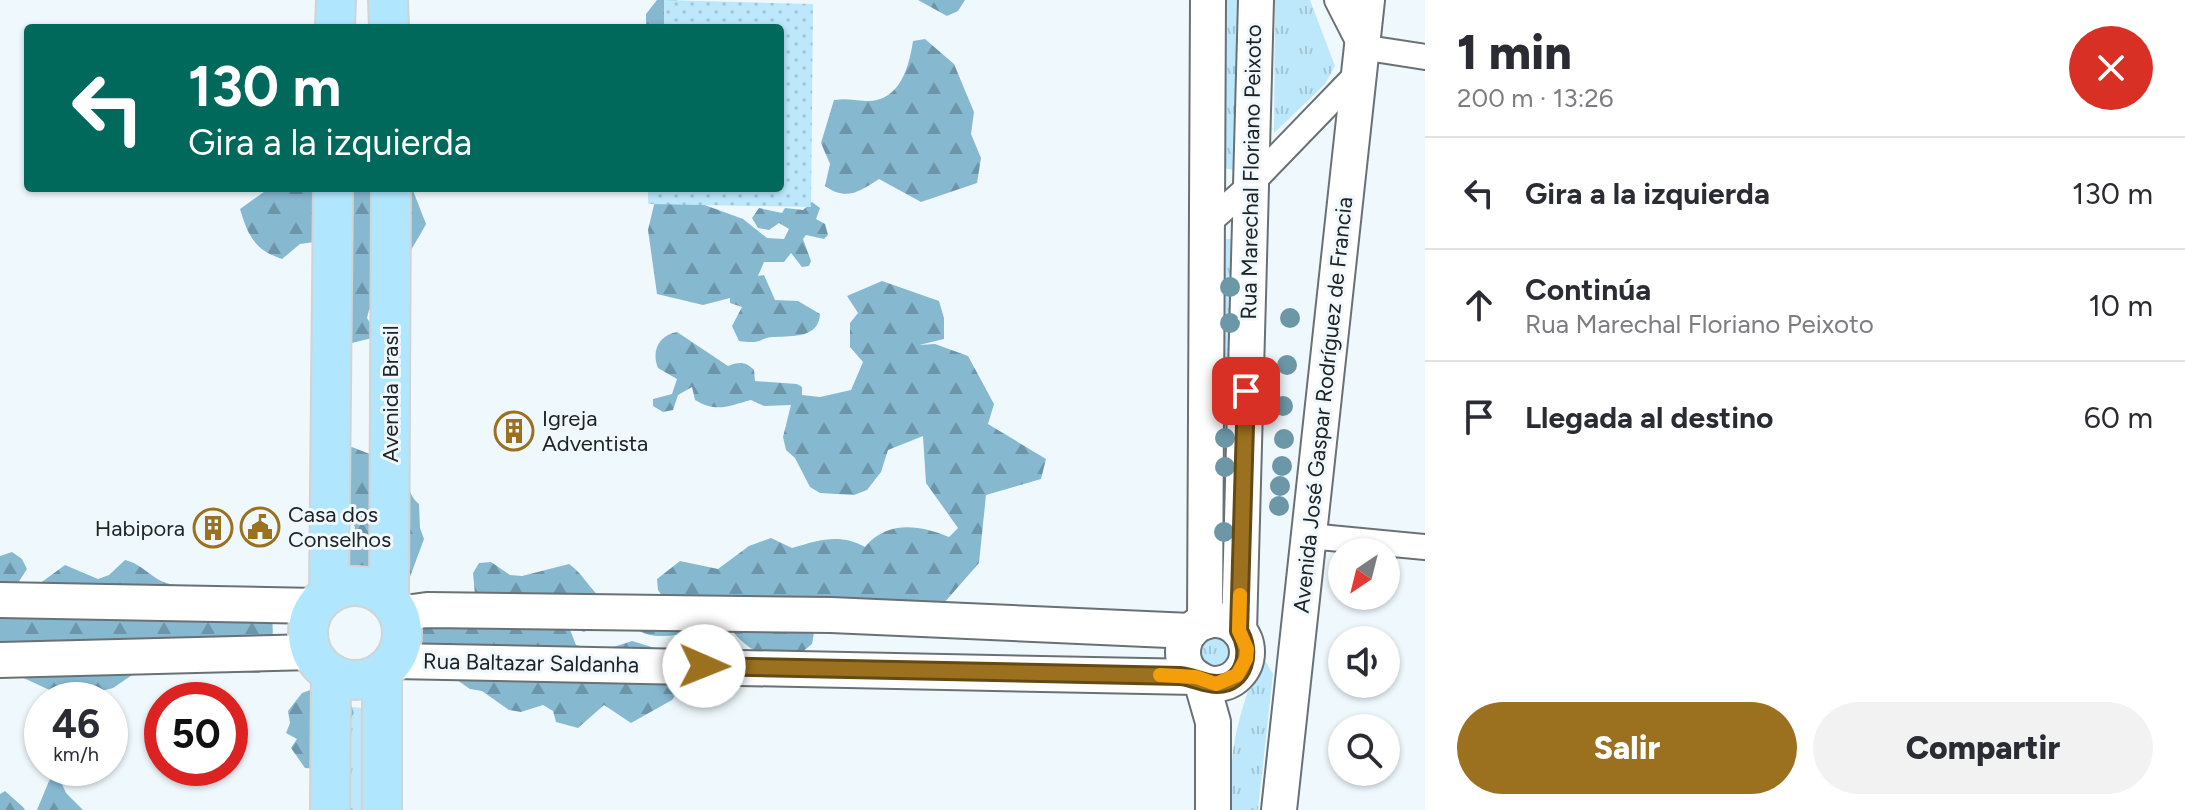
<!DOCTYPE html>
<html lang="es">
<meta charset="utf-8">
<style>
:root{--surface:#fff;--page:#f2f2f3;--text:#2b2b33;--muted:#7c7c81;--line:#e1e1e2;--accent:#9b711f}
body{margin:0;font-family:Figtree,sans-serif;background:var(--page);color:var(--text);height:100vh;display:flex;flex-direction:column;font-size:30px;white-space:nowrap}
*{box-sizing:border-box;margin:0}
p{font-size:26px;color:var(--muted)}
.icon{flex:none;width:44px;height:44px;fill:none;stroke:currentColor;stroke-width:2;stroke-linecap:round;stroke-linejoin:round}
.map{position:relative;flex:1;overflow:hidden}
.sheet{display:flex;flex-direction:column;background:var(--surface);width:760px}
.sheet>*{flex:none}
.hud{position:absolute;left:24px;top:24px;width:760px;height:168px;border-radius:8px;box-shadow:0 2px 6px #0004;background:#00695c;color:#fff;overflow:hidden}
.needle{width:52px;rotate:215deg}
.buttons{position:absolute;left:1328px;top:538px;display:grid;gap:16px}
.buttons a{display:grid;place-items:center;width:72px;height:72px;border-radius:50%;background:var(--surface);box-shadow:0 2px 6px #0004;font-size:40px}
.speed{position:absolute;left:24px;top:682px;display:flex;gap:16px;font-size:40px;font-weight:700;text-align:center}
.speed>*{display:grid;place-content:center;width:104px;height:104px;border-radius:50%;background:var(--surface);box-shadow:0 2px 6px #0004;line-height:1}
.speed small{font-size:20px;font-weight:400}
.speed .limit{border:12px solid #d22;background:#fff;color:#111}
.pin{position:absolute;display:grid;place-items:center;width:68px;height:68px;color:#fff;margin:-34px;border-radius:16px;box-shadow:0 4px 12px #0006}
.me{position:absolute;width:88px;margin:-44px;rotate:91deg;stroke-linejoin:round;filter:drop-shadow(0 0 6px #0008)}
.turn{display:flex;align-items:center;gap:28px;height:168px;padding:0 32px;font-size:36px}
.turn .icon{width:104px;height:104px;stroke-width:2.5}
.turn b{display:block;font-size:56px;line-height:68px}
.round{display:grid;place-items:center;flex:none;width:84px;height:84px;border-radius:42px;background:var(--page)}
.overview{display:flex;align-items:center;justify-content:space-between;height:136px;padding:0 32px}
h1{font-size:48px;font-weight:800;line-height:60px}
.primary-button{display:flex;gap:16px;margin-top:auto;padding:16px 32px}
.primary-button a{flex:1;height:92px;border-radius:48px;background:var(--accent);color:#fff;font-size:32px;font-weight:800;line-height:92px;text-align:center}
.primary-button a+a{background:var(--page);color:var(--text)}
ul{padding:0;list-style:none}
li{display:flex;align-items:center;gap:24px;height:112px;padding:0 32px;border-top:2px solid var(--line)}
li div{flex:1}
li b{display:block;font-size:30px}
li em{font-style:normal}
main{display:flex;flex:1;min-height:0}
.map>svg:first-child{display:block}
</style>
<main>
<div class="map">
<svg width="1425" height="810" viewBox="0 0 1425 810">
<defs>
<pattern id="grass-tufts" width="24" height="20" patternUnits="userSpaceOnUse" patternTransform="scale(2)"><rect width="24" height="20" fill="#bde7fb"/><path d="M3 7l-1-3M5 7V3M7 7l1-3M15 17l-1-3M17 17v-4M19 17l1-3" fill="none" stroke="#a2c6d7"/></pattern>
<pattern id="forest-firs" width="22" height="20" patternUnits="userSpaceOnUse" patternTransform="scale(2)"><rect width="22" height="20" fill="#86b8d0"/><path d="M5 1l3.5 6h-7zM16 11l3.5 6h-7z" fill="#6d95a9"/></pattern>
<pattern id="park-dots" width="8" height="8" patternUnits="userSpaceOnUse" patternTransform="scale(2)"><rect width="8" height="8" fill="#bde7fb"/><path d="M2 2h.1M6 6h.1" fill="none" stroke="#a2c6d7" stroke-width="1.8" stroke-linecap="round"/></pattern>
</defs>
<rect width="100%" height="100%" fill="#eff9fd"/>
<g fill="url(#grass-tufts)">
<path d="M 1225,0 L 1243,0 L 1235,170 L 1223,168 Z"/>
<path d="M 1275,0 L 1310,0 L 1335,66 L 1325,84 L 1274,133 Z"/>
<path d="M 1224,239 L 1233,239 L 1223,596 L 1221,243 Z"/>
<circle cx="1216" cy="652" r="20"/>
<path d="M 1266,662 L 1273,674 L 1258,810 L 1230,810 C 1230,746 1236,723 1258,663 Z"/>
<path d="M 352,707 L 364,708 L 366,810 L 350,810 L 349,710 Z"/>
</g>
<g fill="url(#forest-firs)">
<path d="M 657,0 L 677,0 L 682,28 L 646,26 L 646,14 Z"/>
<path d="M 918,0 L 965,0 L 958,11 L 947,16 Z"/>
<path d="M 925,39 L 954,64 L 974,112 L 971,134 L 981,158 L 977,183 L 921,202 L 879,179 C 859,192 846,201 825,186 L 830,164 L 821,143 L 834,100 C 846,98 854,100 866,101 C 900,102 909,67 913,41 Z"/>
<path d="M 297,188 L 326,192 L 332,188 L 412,188 L 426,224 C 419,238 379,304 369,310 L 367,318 L 372,326 L 372,338 L 352,343 L 343,340 L 322,241 L 300,244 L 282,259 C 255,250 248,236 240,209 L 268,189 Z"/>
<path d="M 658,188 L 743,219 L 767,238 L 784,239 L 789,229 L 779,223 L 769,230 L 758,228 L 752,218 L 759,208 L 782,213 L 785,208 L 803,210 L 812,202 L 820,208 L 816,219 L 825,224 L 828,235 L 824,239 L 806,235 L 803,239 L 811,261 L 809,266 L 802,267 L 791,253 L 784,262 L 764,262 L 758,276 L 764,275 L 775,300 L 798,301 L 820,314 C 819,338 793,336 775,337 C 759,337 763,345 739,341 L 732,326 L 742,307 L 730,303 L 730,298 L 703,305 L 657,294 L 648,230 Z"/>
<path d="M 882,281 L 939,301 L 944,318 L 944,339 L 919,345 L 935,344 L 968,356 L 994,404 L 988,424 L 1046,459 L 1041,479 L 986,495 L 979,563 L 923,627 L 818,610 L 812,644 L 791,661 C 761,657 747,650 728,626 C 700,627 661,646 636,629 L 665,600 L 658,590 L 657,579 L 680,561 L 718,569 L 749,546 L 771,538 L 792,548 C 819,540 840,533 865,547 C 887,520 920,525 949,537 L 958,528 L 926,483 L 923,436 L 888,450 L 881,472 L 867,490 L 854,495 L 820,493 L 810,487 L 795,458 L 786,450 L 783,437 L 791,405 L 764,406 L 751,400 C 728,406 717,413 695,400 L 692,387 L 678,395 L 673,410 L 663,412 L 653,406 L 653,399 L 672,394 L 677,379 L 658,368 C 651,351 659,335 677,332 L 728,366 C 739,362 745,361 754,370 L 755,381 L 797,384 L 802,387 L 802,395 L 820,397 L 851,390 L 863,362 L 850,347 L 850,323 L 858,313 L 847,296 Z"/>
<path d="M 352,447 C 372,455 393,461 405,482 C 410,491 411,497 419,504 L 420,528 L 424,539 L 407,585 L 364,569 L 353,570 L 348,561 L 355,527 L 348,518 L 340,450 Z"/>
<path d="M 12,552 L 22,559 L 27,569 L 16,586 L 35,587 L 65,565 L 98,579 L 109,575 L 125,560 C 143,564 152,580 170,584 C 184,587 198,584 217,586 C 236,587 256,606 272,617 C 274,637 273,656 260,673 L 141,669 L 113,688 L 79,697 L 56,693 L 0,667 L 0,556 Z"/>
<path d="M 491,562 L 510,575 L 522,576 L 569,564 C 583,574 587,585 599,596 L 595,627 L 584,632 L 569,627 L 576,645 L 601,651 L 632,641 L 678,655 L 679,690 L 672,700 L 631,723 L 604,705 L 578,728 L 556,722 L 553,711 L 543,705 L 521,712 L 509,710 L 482,691 L 470,689 L 424,657 L 419,636 L 438,608 L 475,595 L 473,573 L 479,563 Z"/>
<path d="M 324,685 L 346,692 L 354,713 L 317,769 L 305,768 L 291,748 L 297,739 L 286,733 L 290,723 L 288,711 L 302,693 Z"/>
<path d="M 57,773 L 66,793 L 83,810 L 37,810 L 49,781 Z"/>
<path d="M 5,791 L 23,807 L 25,810 L 0,810 L 0,794 Z"/>
</g>
<path fill="url(#park-dots)" d="M 664,0 L 813,4 L 811,207 L 648,204 L 648,188 L 780,188 L 780,28 L 664,28 Z"/>
<g fill="none" stroke-linecap="round" stroke-linejoin="round">
<defs>
<g id="street">
<path d="M 1337,0 L 1361,47 L 1425,57"/>
<path d="M 1207,224 L 1244,191 L 1359,72"/>
<path d="M 1309,536 L 1425,547"/>
</g>
<g id="secondary">
<path d="M 0,600 L 317,606"/>
<path d="M 398,614 L 427,610 L 831,615 L 1191,631"/>
<circle cx="1215" cy="652" r="32"/>
<path d="M 1205,622 L 1208,0"/>
<path d="M 1239,631 L 1256,0"/>
<path d="M 0,660 L 313,652"/>
<path d="M 394,661 L 1196,677"/>
<path d="M 1201,680 L 1213,722 L 1213,810"/>
<path d="M 1279,810 L 1367,0"/>
</g>
<g id="primary">
<path d="M 388,0 L 389,28"/>
<path d="M 335,28 L 336,0"/>
<circle cx="355" cy="633" r="47"/>
<path d="M 329,594 L 333,188"/>
<path d="M 389,600 L 391,188"/>
<path d="M 330,810 L 331,673"/>
<path d="M 382,810 L 382,672"/>
</g>
</defs>
<use href="#street" stroke="#697175" stroke-width="28"/>
<use href="#secondary" stroke="#697175" stroke-width="38"/>
<use href="#primary" stroke="#d2d3d3" stroke-width="42"/>
<use href="#street" stroke="#fff" stroke-width="24"/>
<use href="#secondary" stroke="#fff" stroke-width="34"/>
<use href="#primary" stroke="#b1e6ff" stroke-width="38"/>
</g>
<g fill="#6c97a7">
<circle cx="1230" cy="287" r="10"/>
<circle cx="1290" cy="318" r="10"/>
<circle cx="1230" cy="323" r="10"/>
<circle cx="1287" cy="365" r="10"/>
<circle cx="1228" cy="405" r="10"/>
<circle cx="1283" cy="406" r="10"/>
<circle cx="1225" cy="438" r="10"/>
<circle cx="1284" cy="439" r="10"/>
<circle cx="1282" cy="466" r="10"/>
<circle cx="1225" cy="467" r="10"/>
<circle cx="1280" cy="486" r="10"/>
<circle cx="1279" cy="506" r="10"/>
<circle cx="1224" cy="532" r="10"/>
</g>
<g fill="none" stroke-linecap="round" stroke-linejoin="round">
<defs>
<path id="route" d="M 704,666 L 1180,676 C 1193,677 1204,684 1217,684 C 1245,684 1252,651 1239,631 L 1246,391"/>
</defs>
<use href="#route" stroke="#654914" stroke-width="20"/>
<use href="#route" stroke="#9b711f" stroke-width="14"/>
<path stroke="#f59e0b" stroke-width="14" d="M 1160,675 L 1196,677 L 1216,684 L 1237,675 L 1246,659 L 1247,649 L 1239,631 L 1240,595"/>
</g>
<defs>
<symbol id="building-ring" viewBox="-11 -11 22 22"><circle r="9.5" fill="#eff9fd" stroke="#9b711f" stroke-width="1.5"/><path d="M-4-6H4V6H1V3H-1V6H-4ZM-2.5-4.3h1.7v1.8h-1.7ZM.8-4.3h1.7v1.8H.8ZM-2.5-1h1.7V.8h-1.7ZM.8-1h1.7V.8H.8Z" fill="#9b711f"/></symbol>
<symbol id="civic-ring" viewBox="-11 -11 22 22"><circle r="9.5" fill="#eff9fd" stroke="#9b711f" stroke-width="1.5"/><path d="M-.6-6.5H3V-4.5H.6V-3L4-1V1h2V6H-6V1h2V-1L-.6-3ZM-1.2 2.5V6h2.4V2.5Z" fill="#9b711f"/></symbol>
</defs>
<g fill-rule="evenodd">
<use href="#building-ring" x="492" y="409" width="44" height="44"/>
<use href="#civic-ring" x="238" y="505" width="44" height="44"/>
<use href="#building-ring" x="191" y="506" width="44" height="44"/>
</g>
<g text-anchor="middle" dominant-baseline="central" stroke-width="6" stroke-linejoin="round" paint-order="stroke">
<g font-size="22" fill="#202325" stroke="#eff9fd">
<text transform="translate(1251 172) rotate(-89)">Rua Marechal Floriano Peixoto</text>
<text transform="translate(390 394) rotate(-90)">Avenida Brasil</text>
<text transform="translate(1323 405) rotate(-84)">Avenida José Gaspar Rodríguez de Francia</text>
<text transform="translate(531 663) rotate(1)">Rua Baltazar Saldanha</text>
</g>
<g font-size="22" fill="#202325" stroke="#eff9fd" text-anchor="start">
<text x="542" y="418">Igreja<tspan x="542" dy="25">Adventista</tspan></text>
<text x="288" y="514">Casa dos<tspan x="288" dy="25">Conselhos</tspan></text>
<text x="185" y="528" text-anchor="end">Habipora</text>
</g>
</g>
</svg>
<div class="buttons">
<a><svg class="needle" viewBox="-14 -14 28 28"><path d="M0-13l5 13h-10z" fill="#e53935"/><path d="M0 13l5-13h-10z" fill="#7c7c81"/></svg></a>
<a><svg class="icon" aria-label="sound" viewBox="0 0 24 24"><path d="M4 9h4l5-4v14l-5-4H4zM17 9q2 3 0 6"/></svg></a>
<a><svg class="icon" aria-label="search" viewBox="0 0 24 24"><circle cx="10" cy="10" r="6"/><path d="M15 15l6 6"/></svg></a>
</div>
<div class="speed"><div>46<small>km/h</small></div><div class="limit">50</div></div>
<div class="pin" style="left:1246px;top:391px;background:#d93025"><svg class="icon" aria-label="arrive" viewBox="0 0 24 24"><path d="M6 21V4h12l-3 4 3 4H6"/></svg></div>
<svg class="me" style="left:704px;top:666px" viewBox="-20 -20 40 40"><circle r="19" fill="#fff"/><path d="M0-13L10 11 0 6-10 11z" fill="#9b711f"/></svg>
<div class="hud">
<div class="turn"><svg class="icon" aria-label="left" viewBox="0 0 24 24"><path d="M17 20v-9H6M10 6l-5 5 5 5"/></svg><div><b>130 m</b>Gira a la izquierda</div></div>
</div>
</div>
<section class="sheet">
<div class="overview"><div><h1>1 min</h1><p>200 m · 13:26</p></div><a class="round" style="background:#d93025;color:#fff"><svg class="icon" aria-label="close" viewBox="0 0 24 24"><path d="M6 6l12 12M18 6L6 18"/></svg></a></div>
<ul>
<li><svg class="icon" aria-label="left" viewBox="0 0 24 24"><path d="M17 20v-9H6M10 6l-5 5 5 5"/></svg><div><b>Gira a la izquierda</b></div><em>130 m</em></li>
<li><svg class="icon" aria-label="ahead" viewBox="0 0 24 24"><path d="M12 20V5M6 11l6-6 6 6"/></svg><div><b>Continúa</b><p>Rua Marechal Floriano Peixoto</p></div><em>10 m</em></li>
<li><svg class="icon" aria-label="arrive" viewBox="0 0 24 24"><path d="M6 21V4h12l-3 4 3 4H6"/></svg><div><b>Llegada al destino</b></div><em>60 m</em></li>
</ul>
<div class="primary-button"><a>Salir</a><a>Compartir</a></div>
</section>
</main>
